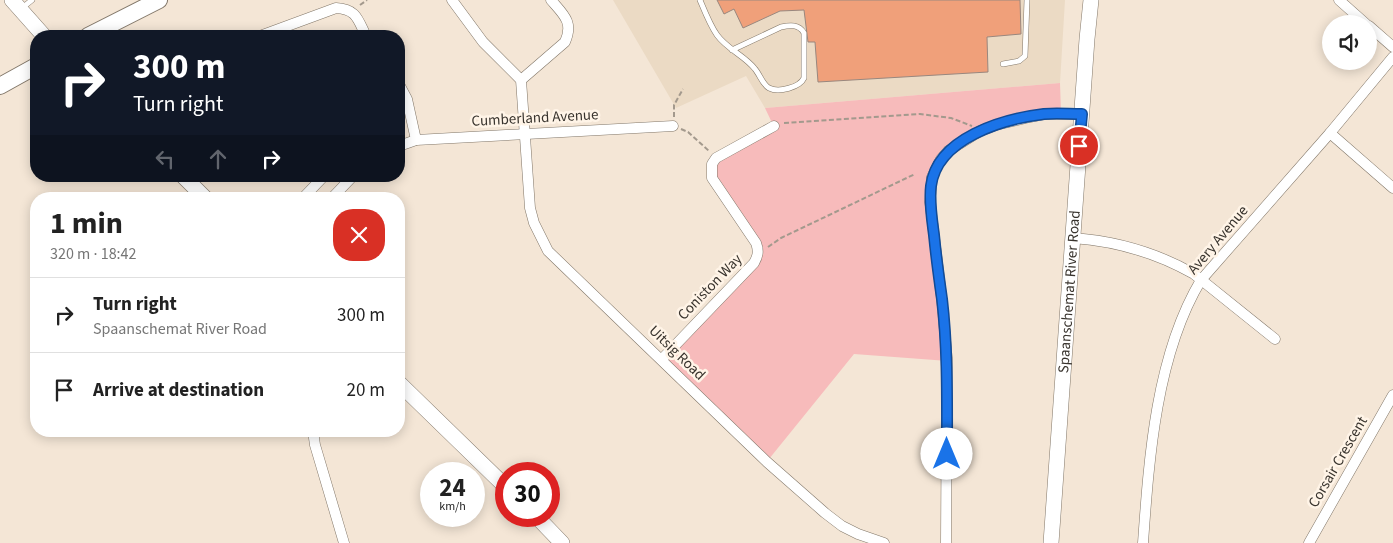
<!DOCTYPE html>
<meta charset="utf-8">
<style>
:root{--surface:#fff;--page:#f6f6f6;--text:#222;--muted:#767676;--line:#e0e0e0}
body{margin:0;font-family:"Source Sans 3",sans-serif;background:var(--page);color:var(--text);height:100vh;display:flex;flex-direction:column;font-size:19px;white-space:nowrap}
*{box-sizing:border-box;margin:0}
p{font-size:16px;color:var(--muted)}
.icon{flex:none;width:28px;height:28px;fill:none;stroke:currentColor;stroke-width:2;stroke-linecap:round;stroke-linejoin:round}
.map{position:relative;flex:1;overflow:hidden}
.drawer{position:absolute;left:30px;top:192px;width:375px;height:245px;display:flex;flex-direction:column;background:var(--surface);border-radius:20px;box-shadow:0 2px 12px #0003}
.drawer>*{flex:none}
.hud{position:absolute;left:30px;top:30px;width:375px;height:152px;border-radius:20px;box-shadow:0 2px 12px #0003;background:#111827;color:#fff;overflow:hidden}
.tools{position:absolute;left:1322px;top:15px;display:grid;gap:10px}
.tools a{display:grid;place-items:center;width:55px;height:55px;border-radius:50%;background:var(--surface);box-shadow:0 2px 12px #0003;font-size:25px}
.speed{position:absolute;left:420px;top:462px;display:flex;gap:10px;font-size:25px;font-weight:700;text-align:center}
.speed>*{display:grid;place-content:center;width:65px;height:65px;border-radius:50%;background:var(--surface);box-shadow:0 2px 12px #0003;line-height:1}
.speed small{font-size:12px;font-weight:400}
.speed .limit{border:8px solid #d22;background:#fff;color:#111}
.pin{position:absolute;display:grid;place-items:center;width:42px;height:42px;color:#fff;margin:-21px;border:2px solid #fff;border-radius:50%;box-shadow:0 1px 5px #0007}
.me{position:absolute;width:55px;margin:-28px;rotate:0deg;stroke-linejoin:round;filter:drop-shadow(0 0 4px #0008)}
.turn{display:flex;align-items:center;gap:18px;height:105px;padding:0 20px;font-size:22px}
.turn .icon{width:65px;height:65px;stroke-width:2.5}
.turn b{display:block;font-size:35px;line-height:42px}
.lanes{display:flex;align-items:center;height:48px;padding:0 20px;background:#0003;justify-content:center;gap:25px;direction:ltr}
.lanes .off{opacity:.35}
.round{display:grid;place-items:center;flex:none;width:52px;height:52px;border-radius:20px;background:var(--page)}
.head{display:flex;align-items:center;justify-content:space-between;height:85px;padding:0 20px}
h1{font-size:30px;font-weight:700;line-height:38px}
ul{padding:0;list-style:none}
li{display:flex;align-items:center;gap:15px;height:75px;padding:0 20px;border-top:1px solid var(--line)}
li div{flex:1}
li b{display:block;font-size:19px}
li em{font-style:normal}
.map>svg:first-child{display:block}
</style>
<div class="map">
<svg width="1393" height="543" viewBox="0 0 1393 543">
<rect width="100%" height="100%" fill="#f4e6d6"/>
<path fill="#ebdac4" d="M 613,0 L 1065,0 L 1060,83 L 765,108 L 746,76 L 676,108 Z"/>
<path fill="#f7bbbb" d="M 1060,83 L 1061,113 L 1028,116 L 960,144 L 939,166 L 931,194 L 948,361 L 854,354 L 769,459 L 662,359 L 758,254 L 716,184 L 712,164 L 774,127 L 765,108 Z"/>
<path fill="#f0a07a" stroke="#99877e" d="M 717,0 L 1020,0 L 1021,34 L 987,37 L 988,72 L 818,82 L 815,42 L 808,42 L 804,10 L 780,11 L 743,28 L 734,9 L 724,14 Z"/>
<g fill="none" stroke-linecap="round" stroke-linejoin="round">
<defs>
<g id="lane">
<path d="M 700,0 C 705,12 710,25 717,35 C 727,49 745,56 755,69 C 760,75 763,85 769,88 C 779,93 800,87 804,78 L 804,33 C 799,24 790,25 781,27 L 732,50"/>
<path d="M 22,8 L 32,0"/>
<path d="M 1003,64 L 1019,61 L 1025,56 L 1027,0"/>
</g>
<g id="street">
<path d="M 452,0 L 483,42 L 521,80 L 530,208 L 534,223 L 548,251 L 767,462 L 825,513 L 842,526 L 858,534 L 884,543"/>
<path d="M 1339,0 L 1366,24"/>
<path d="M 1369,26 L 1393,47"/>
<path d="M 260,36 L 336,8 C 357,9 358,20 366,36"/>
<path d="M 521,80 L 565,42 C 574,22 563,14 551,0"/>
<path d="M 399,84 L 407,99 L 416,140"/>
<path d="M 1330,133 L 1393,188"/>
<path d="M 399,146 L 416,140 L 673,126"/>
<path d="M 302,199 L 324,176"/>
<path d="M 331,199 L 353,176"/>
<path d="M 1073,238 C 1115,241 1157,253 1194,274 L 1275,339"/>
<path d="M 662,359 L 754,263 C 758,256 759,251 756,243 L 712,178 L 712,164 L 716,158 L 774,126"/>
<path d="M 313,431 L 315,445 L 344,543"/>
<path d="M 946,543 L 947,358 L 942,301 L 930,202 L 932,177 L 941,159 L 948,151 L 980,131 L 996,125 L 1030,117 L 1045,114 L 1081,114"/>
<path d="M 1143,543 C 1149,458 1156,355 1201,280 L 1330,133 L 1393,57"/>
<path d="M 1309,543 L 1393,395"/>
</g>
<g id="secondary">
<path d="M 12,0 L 44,36"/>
<path d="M 183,176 L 206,199"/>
<path d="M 399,383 L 506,487"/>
<path d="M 536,516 L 562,543"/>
<path id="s1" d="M 1051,543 L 1087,39 L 1091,0"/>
</g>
<g id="primary">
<path d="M 88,36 L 159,0"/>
<path d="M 0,86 L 36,66"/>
</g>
</defs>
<use href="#lane" stroke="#827769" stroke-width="6"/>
<use href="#street" stroke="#827769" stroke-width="11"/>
<use href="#secondary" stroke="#827769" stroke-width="16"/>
<use href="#primary" stroke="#827769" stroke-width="18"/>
<g stroke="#a3998d" stroke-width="2" stroke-dasharray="5 2.5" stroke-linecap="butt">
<path d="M 360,5 L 367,0"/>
<path d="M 674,117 L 674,105 L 683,89"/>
<path d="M 784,123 L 920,114 L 951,118 L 972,126"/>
<path d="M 681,129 L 688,132 L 709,151"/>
<path d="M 768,247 L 781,238 L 915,174"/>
</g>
<use href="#lane" stroke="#fff" stroke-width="5"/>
<use href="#street" stroke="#fff" stroke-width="10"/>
<use href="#secondary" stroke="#fff" stroke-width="15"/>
<use href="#primary" stroke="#fff" stroke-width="16"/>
</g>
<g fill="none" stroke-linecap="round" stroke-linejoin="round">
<defs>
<path id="route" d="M 947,454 C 947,402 948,351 942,299 C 939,278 936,256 934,235 C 932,219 929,202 931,186 C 937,138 1003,119 1044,114 C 1056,113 1069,114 1082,114 L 1079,146"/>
</defs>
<use href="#route" stroke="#114b97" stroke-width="12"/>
<use href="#route" stroke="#1a73e8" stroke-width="9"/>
</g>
<g text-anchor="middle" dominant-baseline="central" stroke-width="5" stroke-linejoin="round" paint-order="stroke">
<g font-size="15" fill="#38332d" stroke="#fff4e7">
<text transform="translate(535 118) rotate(-3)">Cumberland Avenue</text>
<text transform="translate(1218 240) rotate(-50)">Avery Avenue</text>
<text transform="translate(710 287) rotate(-46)">Coniston Way</text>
<text stroke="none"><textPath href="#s1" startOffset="252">Spaanschemat River Road</textPath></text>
<text transform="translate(677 353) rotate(44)">Uitsig Road</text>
<text transform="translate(1338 462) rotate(-60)">Corsair Crescent</text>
</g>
</g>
</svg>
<div class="tools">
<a><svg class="icon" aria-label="sound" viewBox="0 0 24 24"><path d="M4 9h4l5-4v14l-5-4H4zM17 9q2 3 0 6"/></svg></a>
</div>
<div class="speed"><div>24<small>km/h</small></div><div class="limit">30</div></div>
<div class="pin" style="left:1079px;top:146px;background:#d93025"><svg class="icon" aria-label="arrive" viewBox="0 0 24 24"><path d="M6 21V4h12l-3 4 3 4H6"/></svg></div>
<svg class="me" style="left:947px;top:454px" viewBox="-20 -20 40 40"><circle r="19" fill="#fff"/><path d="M0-13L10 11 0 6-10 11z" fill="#1a73e8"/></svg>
<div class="hud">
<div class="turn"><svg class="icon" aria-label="right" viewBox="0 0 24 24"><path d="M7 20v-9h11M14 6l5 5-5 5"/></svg><div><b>300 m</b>Turn right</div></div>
<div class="lanes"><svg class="icon off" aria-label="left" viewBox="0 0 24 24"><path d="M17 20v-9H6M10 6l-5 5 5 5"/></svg><svg class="icon off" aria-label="ahead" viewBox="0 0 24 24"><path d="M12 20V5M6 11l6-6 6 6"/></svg><svg class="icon" aria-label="right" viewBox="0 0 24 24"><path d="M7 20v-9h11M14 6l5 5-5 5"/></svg></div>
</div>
<section class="drawer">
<div class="head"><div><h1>1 min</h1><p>320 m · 18:42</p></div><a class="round" style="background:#d93025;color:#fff"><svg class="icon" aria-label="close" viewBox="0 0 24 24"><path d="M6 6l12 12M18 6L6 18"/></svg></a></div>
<ul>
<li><svg class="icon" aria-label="right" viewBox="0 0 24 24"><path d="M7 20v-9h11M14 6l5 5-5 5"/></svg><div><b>Turn right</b><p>Spaanschemat River Road</p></div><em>300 m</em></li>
<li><svg class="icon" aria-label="arrive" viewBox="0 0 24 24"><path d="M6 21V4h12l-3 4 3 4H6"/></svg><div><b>Arrive at destination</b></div><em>20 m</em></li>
</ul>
</section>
</div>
